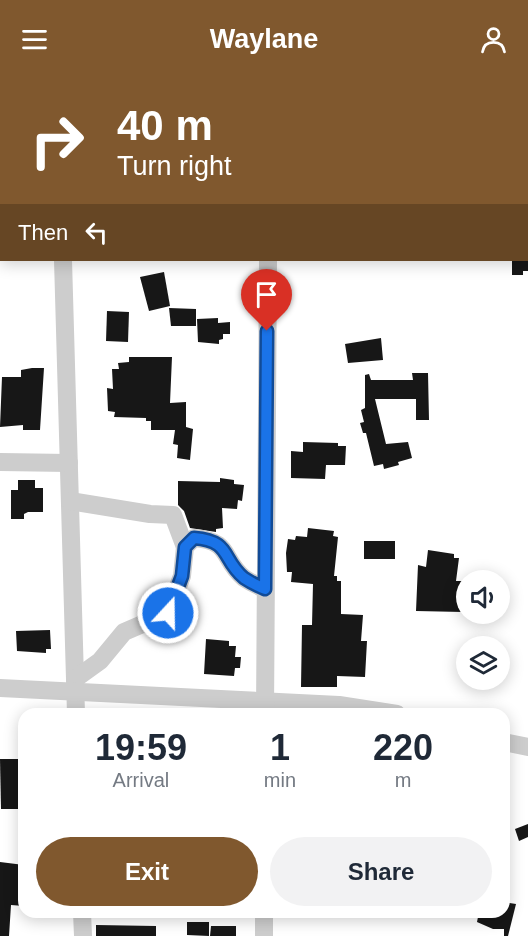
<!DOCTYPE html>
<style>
:root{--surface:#fff;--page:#f2f2f3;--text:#1f2937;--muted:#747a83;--accent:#80582e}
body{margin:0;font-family:Arial,sans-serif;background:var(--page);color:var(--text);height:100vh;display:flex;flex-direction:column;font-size:22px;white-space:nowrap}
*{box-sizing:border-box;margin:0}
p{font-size:20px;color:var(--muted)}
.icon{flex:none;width:33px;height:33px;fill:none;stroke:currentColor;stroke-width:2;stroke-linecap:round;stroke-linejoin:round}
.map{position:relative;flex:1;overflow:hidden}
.drawer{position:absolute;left:18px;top:630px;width:492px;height:210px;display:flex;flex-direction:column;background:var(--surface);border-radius:18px;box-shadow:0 3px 15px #0003}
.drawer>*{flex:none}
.top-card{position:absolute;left:0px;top:0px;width:528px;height:183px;box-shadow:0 3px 15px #0003;background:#80582e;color:#fff;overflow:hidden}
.controls{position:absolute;left:456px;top:492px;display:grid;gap:12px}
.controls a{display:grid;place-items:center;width:54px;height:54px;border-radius:50%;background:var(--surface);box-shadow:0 3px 15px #0003;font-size:30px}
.pin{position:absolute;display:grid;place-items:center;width:51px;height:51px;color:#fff;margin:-62px -26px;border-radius:50% 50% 50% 0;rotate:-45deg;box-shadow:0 0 6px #0007}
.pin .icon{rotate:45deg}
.me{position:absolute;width:66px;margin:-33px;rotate:21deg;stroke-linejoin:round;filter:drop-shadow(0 0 4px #0008)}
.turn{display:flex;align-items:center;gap:21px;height:126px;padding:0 18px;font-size:27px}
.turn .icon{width:78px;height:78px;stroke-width:2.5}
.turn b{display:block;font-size:42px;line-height:51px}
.then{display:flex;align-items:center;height:57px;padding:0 18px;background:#0003;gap:12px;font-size:22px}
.eta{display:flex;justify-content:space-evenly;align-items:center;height:102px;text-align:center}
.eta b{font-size:36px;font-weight:800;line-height:42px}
.primary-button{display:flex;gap:12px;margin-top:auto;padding:12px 18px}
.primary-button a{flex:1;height:69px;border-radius:36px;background:var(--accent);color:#fff;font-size:24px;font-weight:800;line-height:69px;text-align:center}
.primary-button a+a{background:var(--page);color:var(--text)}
header{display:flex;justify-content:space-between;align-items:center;height:78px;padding:0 18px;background:var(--accent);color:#fff;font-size:27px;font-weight:800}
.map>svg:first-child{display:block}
</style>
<header><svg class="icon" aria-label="menu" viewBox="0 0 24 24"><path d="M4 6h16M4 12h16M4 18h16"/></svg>Waylane<svg class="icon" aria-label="person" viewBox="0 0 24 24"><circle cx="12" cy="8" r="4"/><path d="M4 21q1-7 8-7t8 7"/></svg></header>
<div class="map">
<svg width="528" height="858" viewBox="0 0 528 858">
<rect width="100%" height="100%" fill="#fff"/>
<g fill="#171717">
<path d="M 512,182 L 528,182 L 528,193 L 523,193 L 523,197 L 512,197 Z"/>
<path d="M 164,194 L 170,228 L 149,233 L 140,199 Z"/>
<path d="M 169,230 L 196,231 L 196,248 L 171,248 Z"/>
<path d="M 107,233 L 129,234 L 128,264 L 106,263 Z"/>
<path d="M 218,240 L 218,245 L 230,244 L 230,256 L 223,256 L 223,261 L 219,262 L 219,266 L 198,264 L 197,241 Z"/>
<path d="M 381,260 L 383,282 L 348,285 L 345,266 Z"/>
<path d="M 129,279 L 172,279 L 170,325 L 186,324 L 186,349 L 193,351 L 190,382 L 177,380 L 178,367 L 173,366 L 175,352 L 151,352 L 151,343 L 146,343 L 146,340 L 114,339 L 115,334 L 108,333 L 107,310 L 113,311 L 112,291 L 119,291 L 118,285 L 129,284 Z"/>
<path d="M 32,290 L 44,290 L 40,352 L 23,352 L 23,347 L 0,349 L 2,299 L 21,299 L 21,292 Z"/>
<path d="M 412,295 L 428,295 L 429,342 L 416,342 L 416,321 L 375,321 L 386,366 L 408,364 L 412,380 L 398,384 L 399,387 L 384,391 L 383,386 L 374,388 L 366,355 L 363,355 L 360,345 L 364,344 L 361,332 L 365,330 L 365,297 L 369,296 L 371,302 L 413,302 Z"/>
<path d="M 303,364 L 338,365 L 338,368 L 346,368 L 345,387 L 326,387 L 325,401 L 291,400 L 291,373 L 303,374 Z"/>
<path d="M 220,400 L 234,402 L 234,406 L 244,407 L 242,423 L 238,422 L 237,431 L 222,430 L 223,450 L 216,451 L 216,454 L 190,450 L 184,433 L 178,427 L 178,403 L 220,404 Z"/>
<path d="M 18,402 L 35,402 L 35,410 L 43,410 L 43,434 L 28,434 L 24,436 L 24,441 L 11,441 L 11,412 L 18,412 Z"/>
<path d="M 308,450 L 334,453 L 333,458 L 338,459 L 334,498 L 337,498 L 337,503 L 341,503 L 341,536 L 363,537 L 361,563 L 367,563 L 365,599 L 337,598 L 337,609 L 301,609 L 302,547 L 312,547 L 313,506 L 291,504 L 292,494 L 287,494 L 286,475 L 288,461 L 295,462 L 296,458 L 307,459 Z"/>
<rect x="364" y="463" width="31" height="18"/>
<path d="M 428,472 L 454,476 L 454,480 L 459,480 L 456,503 L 466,503 L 463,534 L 416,533 L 418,487 L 426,489 Z"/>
<path d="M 50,552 L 51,571 L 46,571 L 46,575 L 17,573 L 16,553 Z"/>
<path d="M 206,561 L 229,563 L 229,568 L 236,568 L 235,579 L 241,579 L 240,590 L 235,590 L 234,598 L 204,596 Z"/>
<path d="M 0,681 L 24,681 L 24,731 L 1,731 Z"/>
<path d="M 528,746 L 528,759 L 519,763 L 515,751 Z"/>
<path d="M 0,784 L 24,787 L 24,828 L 11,827 L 9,858 L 0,858 Z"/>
<path d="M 504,824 L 516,826 L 508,858 L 504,858 L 504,851 L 493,851 L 477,844 L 479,834 L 504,834 Z"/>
<path d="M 187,844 L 209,844 L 209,858 L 187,857 Z"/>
<path d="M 96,847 L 156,848 L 156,858 L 96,858 Z"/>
<path d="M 211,848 L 236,848 L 236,858 L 210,858 Z"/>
</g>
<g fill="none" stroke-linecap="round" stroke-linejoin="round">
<g stroke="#cdcdcd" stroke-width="18">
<path d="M 89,2 L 89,0"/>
<path d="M 417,2 L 418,0"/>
<path d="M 526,108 L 528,108"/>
<path d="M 0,116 L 2,116"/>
<path d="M 63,182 L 76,636"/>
<path d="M 0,384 L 69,385"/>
<path d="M 70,423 L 150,436 L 173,437 L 185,469"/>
<path d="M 75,601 L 100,583 L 124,554 L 168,535 L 182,498 L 185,469 L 194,460 C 232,463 221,481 244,500 C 250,504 258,508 265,511"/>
<path d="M 0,610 L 339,627 L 397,636"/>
<path d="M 265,636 L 268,182"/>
<path d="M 504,664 L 528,669"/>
<path d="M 82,834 L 83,858"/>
<path d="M 264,858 L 264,834"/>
</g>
</g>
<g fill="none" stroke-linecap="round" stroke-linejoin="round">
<defs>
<path id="route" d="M 168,535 L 182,498 L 185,469 L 194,460 C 232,463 221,481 244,500 C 250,504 258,508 265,511 L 267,253"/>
</defs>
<use href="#route" stroke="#114b97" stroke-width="15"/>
<use href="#route" stroke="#1a73e8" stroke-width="10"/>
</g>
</svg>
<div class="controls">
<a><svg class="icon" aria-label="sound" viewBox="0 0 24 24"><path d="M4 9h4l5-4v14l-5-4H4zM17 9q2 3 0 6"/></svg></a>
<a><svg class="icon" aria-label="layers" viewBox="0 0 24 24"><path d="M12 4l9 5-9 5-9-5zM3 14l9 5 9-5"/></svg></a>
</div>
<div class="pin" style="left:267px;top:253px;background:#d93025"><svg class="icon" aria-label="arrive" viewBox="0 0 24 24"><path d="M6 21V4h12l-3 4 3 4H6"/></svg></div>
<svg class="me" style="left:168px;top:535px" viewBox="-20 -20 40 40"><circle r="17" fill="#1a73e8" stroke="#fff" stroke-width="3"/><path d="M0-11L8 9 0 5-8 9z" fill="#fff"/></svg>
<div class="top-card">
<div class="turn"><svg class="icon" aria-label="right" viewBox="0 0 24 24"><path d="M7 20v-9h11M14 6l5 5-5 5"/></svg><div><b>40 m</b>Turn right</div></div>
<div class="then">Then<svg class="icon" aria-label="left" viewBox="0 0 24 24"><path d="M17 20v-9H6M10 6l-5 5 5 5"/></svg></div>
</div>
<section class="drawer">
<div class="eta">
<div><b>19:59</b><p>Arrival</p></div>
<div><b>1</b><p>min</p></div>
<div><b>220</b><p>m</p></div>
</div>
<div class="primary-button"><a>Exit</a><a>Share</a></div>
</section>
</div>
